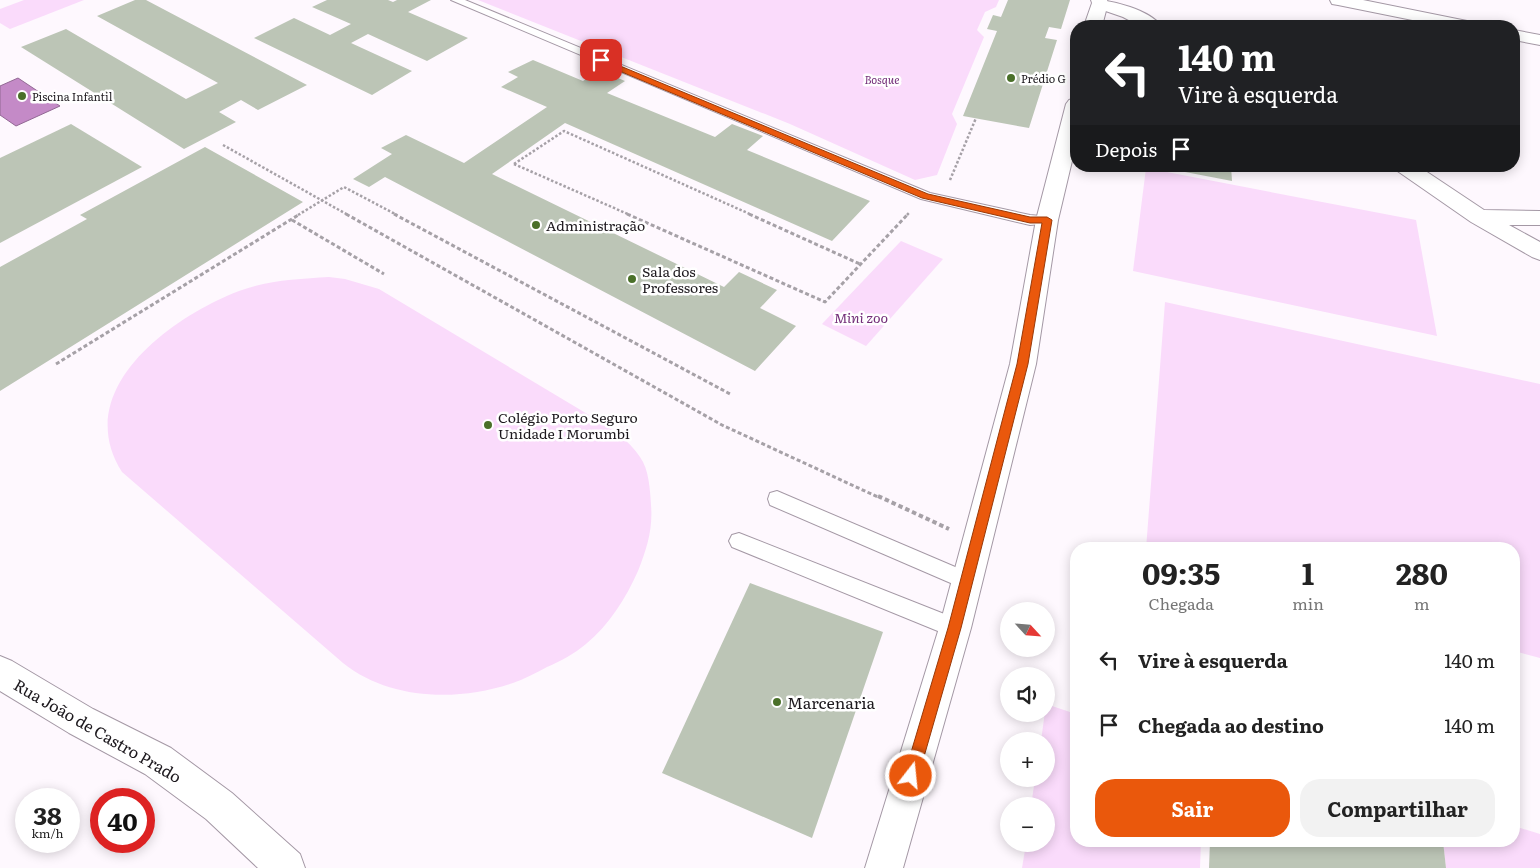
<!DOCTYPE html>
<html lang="pt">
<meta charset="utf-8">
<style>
:root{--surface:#fff;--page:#f2f2f2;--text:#222;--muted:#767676;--accent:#ea580c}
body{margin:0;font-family:Literata,serif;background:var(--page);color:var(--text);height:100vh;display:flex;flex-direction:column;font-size:19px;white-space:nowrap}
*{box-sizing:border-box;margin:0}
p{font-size:16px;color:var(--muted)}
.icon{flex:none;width:28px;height:28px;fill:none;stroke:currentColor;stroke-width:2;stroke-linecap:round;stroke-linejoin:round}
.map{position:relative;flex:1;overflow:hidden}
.panel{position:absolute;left:1070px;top:542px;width:450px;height:305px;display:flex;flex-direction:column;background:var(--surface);border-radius:20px;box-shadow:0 2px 12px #0003}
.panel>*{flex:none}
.guide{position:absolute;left:1070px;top:20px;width:450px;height:152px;border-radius:20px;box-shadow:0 2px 12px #0003;background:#202124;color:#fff;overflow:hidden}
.needle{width:32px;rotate:116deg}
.tools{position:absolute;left:1000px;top:602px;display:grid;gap:10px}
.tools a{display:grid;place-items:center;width:55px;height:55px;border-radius:50%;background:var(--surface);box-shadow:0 2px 12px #0003;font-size:25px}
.speed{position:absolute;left:15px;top:788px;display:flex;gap:10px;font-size:25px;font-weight:700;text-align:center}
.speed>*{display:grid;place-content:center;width:65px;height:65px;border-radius:50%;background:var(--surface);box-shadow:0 2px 12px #0003;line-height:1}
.speed small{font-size:12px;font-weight:400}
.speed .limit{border:8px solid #d22;background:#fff;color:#111}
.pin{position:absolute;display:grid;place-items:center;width:42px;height:42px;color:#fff;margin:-21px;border-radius:10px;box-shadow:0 2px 8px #0006}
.me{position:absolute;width:55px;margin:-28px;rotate:16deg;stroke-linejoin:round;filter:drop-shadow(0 0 4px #0008)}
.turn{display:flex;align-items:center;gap:18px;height:105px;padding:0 25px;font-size:22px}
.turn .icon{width:65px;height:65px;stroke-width:2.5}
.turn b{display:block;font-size:35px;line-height:42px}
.then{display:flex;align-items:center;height:48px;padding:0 25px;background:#0003;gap:10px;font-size:19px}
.eta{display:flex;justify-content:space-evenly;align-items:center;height:85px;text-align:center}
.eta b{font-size:30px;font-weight:700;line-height:35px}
.cta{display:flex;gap:10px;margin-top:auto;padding:10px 25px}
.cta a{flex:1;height:58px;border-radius:20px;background:var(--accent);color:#fff;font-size:20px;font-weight:700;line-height:58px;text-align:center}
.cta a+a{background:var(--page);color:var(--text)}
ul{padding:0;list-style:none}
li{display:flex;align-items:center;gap:15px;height:65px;padding:0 25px}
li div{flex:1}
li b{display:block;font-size:19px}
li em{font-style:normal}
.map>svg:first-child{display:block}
</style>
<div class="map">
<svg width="1540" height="868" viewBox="0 0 1540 868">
<rect width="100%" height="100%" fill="#fef8fe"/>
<g fill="#fadbfb">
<path d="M 24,0 L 84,0 L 10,29 L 0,23 L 0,9 Z"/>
<path d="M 478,0 L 999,0 L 996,7 L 985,12 L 977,30 L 984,37 L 952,114 L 957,124 L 937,175 L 915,180 L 790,124 Z"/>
<path d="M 1146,168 L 1416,220 L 1437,336 L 1133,271 Z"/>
<path d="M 901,241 L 943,259 L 866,346 L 822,324 Z"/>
<path d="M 329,277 L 345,279 L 379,289 L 594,418 C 611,429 629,440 640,457 C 649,469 650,490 651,505 C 653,529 647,548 638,571 C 626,598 609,625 586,644 C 574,654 561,661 547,667 C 536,673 524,679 513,683 C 458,702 389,700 343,663 L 122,472 C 70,390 171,317 239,291 C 268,280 299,279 329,277 Z"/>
<path d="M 1165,302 L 1540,384 L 1540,658 L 1514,651 L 1514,549 L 1146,549 Z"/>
<path d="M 1046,704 L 1076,714 L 1076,841 L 1201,841 L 1200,868 L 1022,868 L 1026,844 L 1046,844 L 1046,806 L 1031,806 L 1035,779 L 1046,779 L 1046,741 L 1041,741 Z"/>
<path d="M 1514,826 L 1540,834 L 1540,868 L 1446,868 L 1443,841 L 1514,841 Z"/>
</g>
<path fill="#c48ac7" stroke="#926894" d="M 18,78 L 60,106 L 16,126 L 0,115 L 0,86 Z"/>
<g fill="#bcc5b6">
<path d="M 135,0 L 146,0 L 307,85 L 258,110 L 241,100 L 219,112 L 236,122 L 184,149 L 21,47 L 66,29 L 186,99 L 218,83 L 97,16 Z"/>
<path d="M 327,0 L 388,0 L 393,2 L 397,0 L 431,0 L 408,12 L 468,38 L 427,61 L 368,34 L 351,43 L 412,71 L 372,95 L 254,38 L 294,18 L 330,35 L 351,24 L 312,7 Z"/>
<path d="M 1008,0 L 1070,0 L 1061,29 L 1049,27 L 1045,38 L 1057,40 L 1029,128 L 963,116 L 997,31 L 987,29 L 993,15 L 1001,17 Z"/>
<path d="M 533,60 L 583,81 L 599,70 L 625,81 L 607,93 L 715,137 L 732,124 L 763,136 L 747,150 L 870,201 L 832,241 L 565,123 L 492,174 L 724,287 L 739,272 L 777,290 L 760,308 L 796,326 L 755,371 L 385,177 L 369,187 L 353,179 L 392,154 L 381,148 L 406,135 L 464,163 L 547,107 L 501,87 L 518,77 L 508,72 Z"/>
<path d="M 71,124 L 142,167 L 0,243 L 0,158 Z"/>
<path d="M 205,147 L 303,202 L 0,391 L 0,267 L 87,219 L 80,215 Z"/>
<path d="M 1159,166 L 1231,166 L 1232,181 L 1159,167 Z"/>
<path d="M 750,583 L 883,632 L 812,838 L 662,773 Z"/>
<path d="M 1210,841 L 1443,841 L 1446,868 L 1209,868 Z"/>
</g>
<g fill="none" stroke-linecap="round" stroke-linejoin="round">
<defs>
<g id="service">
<path d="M 451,0 L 465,0 L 930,193 L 1030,215 L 1052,217 L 1054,220 L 1052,223 L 1030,225 L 921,199 Z"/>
<path d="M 777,491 L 974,575 L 977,581 L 974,587 L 967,590 L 960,587 L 770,505 L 768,499 L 770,493 Z"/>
<path d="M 739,533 L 962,621 L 965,628 L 962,635 L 955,638 L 732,547 L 729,541 L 732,535 Z"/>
</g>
<g id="minor">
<path d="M 1094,0 C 1112,0 1150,10 1161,26 L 1140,26 L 1123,17 L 1094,7 L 1092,3 Z"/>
<path d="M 1393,166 L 1418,166 L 1484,210 L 1540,211 L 1540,225 L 1509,225 L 1540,242 L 1540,260 L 1532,257 L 1471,222 L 1396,170 Z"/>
<path d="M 0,656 L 12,661 L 93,709 L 171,748 L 232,793 L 300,854 L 305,868 L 258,868 L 206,819 L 145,774 L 69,733 L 0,691 Z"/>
</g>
<g id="tertiary">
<path d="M 1091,0 L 1107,0 L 1108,3 L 1102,26 L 1084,26 L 1092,3 Z"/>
<path d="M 1330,0 L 1363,0 L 1467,21 L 1473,22 L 1476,26 L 1442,26 L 1338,5 L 1332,4 Z"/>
<path d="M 1514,30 L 1540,35 L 1540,45 L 1514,40 Z"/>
<path d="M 1076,98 L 1076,144 L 1058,220 L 1036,364 L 971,628 L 903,868 L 865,868 L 939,628 L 1010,364 L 1036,220 L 1066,104 L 1069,100 Z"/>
</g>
</defs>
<use href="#service" stroke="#a498a5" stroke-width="2"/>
<use href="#minor" stroke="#a498a5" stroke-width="2"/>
<use href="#tertiary" stroke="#a498a5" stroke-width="2"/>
<g stroke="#a6a1a7" stroke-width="2.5" stroke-dasharray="2.5 2" stroke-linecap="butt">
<path d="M 223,145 L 348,215"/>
<path d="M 514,164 L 630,215"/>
<path d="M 514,164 L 564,131 L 752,215"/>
<path d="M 950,180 L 976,118"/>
<path d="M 298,215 L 344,187 L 397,215"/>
<path d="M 907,215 L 909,213"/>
</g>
<g stroke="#a6a1a7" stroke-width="3" stroke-dasharray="4 2.5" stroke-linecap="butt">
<path d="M 346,214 L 722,425 L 880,498"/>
<path d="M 394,214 L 732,395"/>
<path d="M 627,214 L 825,302 L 908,214"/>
<path d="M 749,214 L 860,264"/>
<path d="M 292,220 L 384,274"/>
<path d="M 56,364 L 300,214"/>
</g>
<path stroke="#a6a1a7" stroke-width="4" stroke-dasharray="4.5 3" stroke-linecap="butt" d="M 878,496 L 949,529"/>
<use href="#service" fill="#fff" fill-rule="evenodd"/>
<use href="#minor" fill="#fff" fill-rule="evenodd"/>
<use href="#tertiary" fill="#fff" fill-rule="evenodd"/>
</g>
<path fill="#ea580c" stroke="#983908" d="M 601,58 L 928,194 L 1030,217 L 1047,217 L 1052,220 L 1028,364 L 961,628 L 917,781 L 911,783 L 906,781 L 904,776 L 948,628 L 1017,364 L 1042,223 L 1030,223 L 922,198 L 598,62 L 598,59 Z"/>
<g fill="#4a7029" stroke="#fff" stroke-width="2">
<circle cx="1011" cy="78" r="5"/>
<circle cx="22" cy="96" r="5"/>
<circle cx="536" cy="225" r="5"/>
<circle cx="632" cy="279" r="5"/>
<circle cx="488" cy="425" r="5"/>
<circle cx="777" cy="702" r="5"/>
</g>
<g text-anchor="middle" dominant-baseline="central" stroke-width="5" stroke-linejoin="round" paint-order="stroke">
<g font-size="11" fill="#1c181d" stroke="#fff" text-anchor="start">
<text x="1021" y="78">Prédio G</text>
<text x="32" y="96">Piscina Infantil</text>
</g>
<g font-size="11" font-style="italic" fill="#722d78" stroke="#fff">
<text x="882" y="79">Bosque</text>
</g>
<g font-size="14" fill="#1c181d" stroke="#fff" text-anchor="start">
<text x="546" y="225">Administração</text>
<text x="642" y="271">Sala dos<tspan x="642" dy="16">Professores</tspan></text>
<text x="498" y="417">Colégio Porto Seguro<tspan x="498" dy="16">Unidade I Morumbi</tspan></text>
</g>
<g font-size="14" font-style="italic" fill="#722d78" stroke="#fff">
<text x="861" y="317">Mini zoo</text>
</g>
<g font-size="16" fill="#1c181d" stroke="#fff" text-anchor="start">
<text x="787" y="702">Marcenaria</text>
</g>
<g font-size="16" fill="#1c181d" stroke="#fff">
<text transform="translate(98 730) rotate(30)">Rua João de Castro Prado</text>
</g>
</g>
</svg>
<div class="tools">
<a><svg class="needle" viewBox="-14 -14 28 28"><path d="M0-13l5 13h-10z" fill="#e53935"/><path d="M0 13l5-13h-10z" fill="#767676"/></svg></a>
<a><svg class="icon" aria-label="sound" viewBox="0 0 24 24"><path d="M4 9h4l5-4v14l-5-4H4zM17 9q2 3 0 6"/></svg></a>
<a>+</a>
<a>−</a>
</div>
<div class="speed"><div>38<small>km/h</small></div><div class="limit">40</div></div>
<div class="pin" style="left:601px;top:60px;background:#d93025"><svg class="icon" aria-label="arrive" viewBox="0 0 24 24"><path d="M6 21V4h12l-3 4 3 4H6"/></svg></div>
<svg class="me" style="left:911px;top:776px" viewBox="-20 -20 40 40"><circle r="17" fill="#ea580c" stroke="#fff" stroke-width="3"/><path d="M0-11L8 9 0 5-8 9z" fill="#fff"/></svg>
<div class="guide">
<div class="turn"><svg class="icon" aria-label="left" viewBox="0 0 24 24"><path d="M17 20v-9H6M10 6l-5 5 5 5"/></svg><div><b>140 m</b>Vire à esquerda</div></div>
<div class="then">Depois<svg class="icon" aria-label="arrive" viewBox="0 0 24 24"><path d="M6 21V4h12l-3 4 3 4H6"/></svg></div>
</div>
<section class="panel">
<div class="eta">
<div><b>09:35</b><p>Chegada</p></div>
<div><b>1</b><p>min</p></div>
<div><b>280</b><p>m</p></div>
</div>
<ul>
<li><svg class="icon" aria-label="left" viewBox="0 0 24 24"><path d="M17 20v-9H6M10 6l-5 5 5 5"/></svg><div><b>Vire à esquerda</b></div><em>140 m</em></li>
<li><svg class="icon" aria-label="arrive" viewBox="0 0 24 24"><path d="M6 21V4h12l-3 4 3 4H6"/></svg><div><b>Chegada ao destino</b></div><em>140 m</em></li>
</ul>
<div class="cta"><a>Sair</a><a>Compartilhar</a></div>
</section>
</div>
